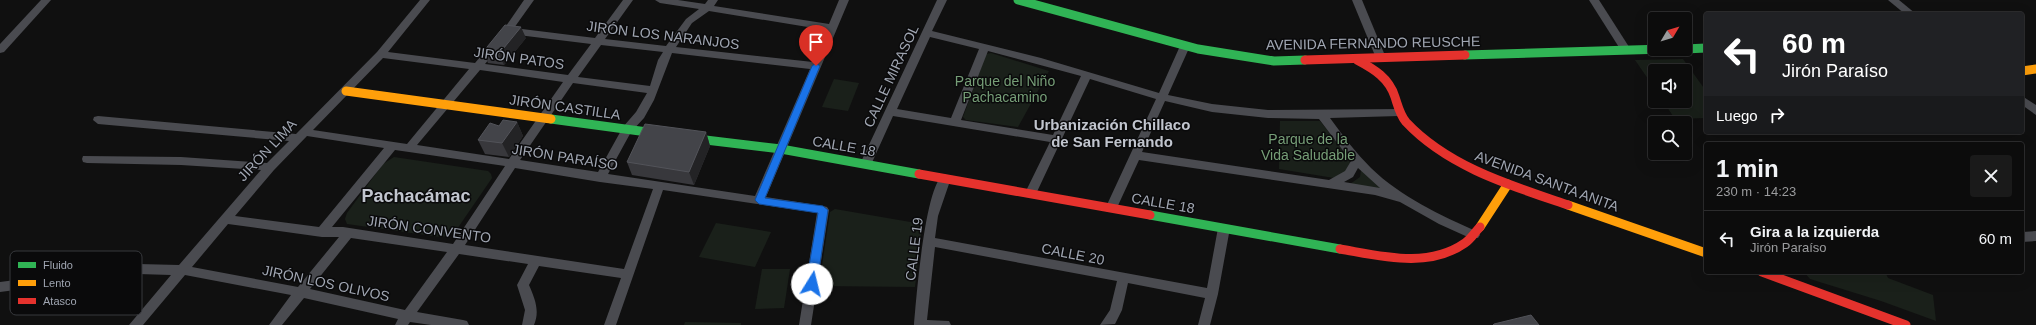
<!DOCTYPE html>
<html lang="es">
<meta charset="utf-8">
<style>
:root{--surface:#0c0c0c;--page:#1a1a1a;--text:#f1f3f6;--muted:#9a9b9d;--line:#2c2c2d}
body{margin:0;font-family:Arial,sans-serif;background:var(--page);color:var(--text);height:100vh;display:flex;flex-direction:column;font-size:15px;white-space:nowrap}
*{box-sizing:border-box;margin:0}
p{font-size:13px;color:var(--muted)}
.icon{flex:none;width:22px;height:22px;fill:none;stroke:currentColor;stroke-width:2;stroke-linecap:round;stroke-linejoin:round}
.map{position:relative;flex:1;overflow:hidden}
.sheet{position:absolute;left:1704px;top:142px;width:320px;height:132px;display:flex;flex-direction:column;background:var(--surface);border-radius:4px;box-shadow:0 4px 16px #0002,0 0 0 1px var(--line)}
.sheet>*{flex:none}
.top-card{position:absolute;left:1704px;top:12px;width:320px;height:122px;border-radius:4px;box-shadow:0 4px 16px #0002,0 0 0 1px var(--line);background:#202124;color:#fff;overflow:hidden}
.needle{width:26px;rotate:52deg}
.fabs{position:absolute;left:1648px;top:12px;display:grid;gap:8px}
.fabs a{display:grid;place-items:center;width:44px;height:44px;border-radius:4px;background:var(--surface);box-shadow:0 4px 16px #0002,0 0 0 1px var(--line);font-size:20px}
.pin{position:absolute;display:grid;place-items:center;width:34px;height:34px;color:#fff;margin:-41px -17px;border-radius:50% 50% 50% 0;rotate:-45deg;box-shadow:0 0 4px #0007}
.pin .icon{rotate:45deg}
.me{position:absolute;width:44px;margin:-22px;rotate:9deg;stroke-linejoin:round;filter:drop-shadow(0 0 3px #0008)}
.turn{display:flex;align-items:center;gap:14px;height:84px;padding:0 12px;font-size:18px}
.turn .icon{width:52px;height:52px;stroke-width:2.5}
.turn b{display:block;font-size:28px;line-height:34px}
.then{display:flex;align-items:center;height:38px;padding:0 12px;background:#0003;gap:8px;font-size:15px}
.round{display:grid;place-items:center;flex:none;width:42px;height:42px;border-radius:4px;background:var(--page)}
.headline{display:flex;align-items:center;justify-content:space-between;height:68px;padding:0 12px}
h1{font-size:24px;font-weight:800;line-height:30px}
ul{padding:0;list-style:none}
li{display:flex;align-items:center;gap:12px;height:56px;padding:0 12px;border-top:1px solid var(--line)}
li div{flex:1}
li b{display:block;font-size:15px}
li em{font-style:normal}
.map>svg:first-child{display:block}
</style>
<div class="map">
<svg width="2036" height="325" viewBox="0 0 2036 325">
<rect width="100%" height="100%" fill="#101010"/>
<g fill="#1a201a">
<path d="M 991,53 L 1049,71 L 1018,127 L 966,120 L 963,117 L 986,54 Z"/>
<path d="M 1683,59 L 1706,91 L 1706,118 L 1675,119 L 1663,101 L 1685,101 L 1685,71 L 1655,71 L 1655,89 L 1635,60 Z"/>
<path d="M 834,79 L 859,83 L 848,111 L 822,107 Z"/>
<path d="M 1280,121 L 1320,121 L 1348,156 L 1351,166 L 1348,171 L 1334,178 L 1279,169 Z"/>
<path d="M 394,157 L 488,171 L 491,174 L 492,178 L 455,232 L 447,236 L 440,237 L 347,224 L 345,219 L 347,213 L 383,164 Z"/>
<path d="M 1361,170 L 1383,189 L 1350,184 L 1360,177 Z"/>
<path d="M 835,209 L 922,224 L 915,287 L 819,286 L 830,212 Z"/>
<path d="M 716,223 L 771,232 L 755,267 L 699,257 Z"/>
<path d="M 762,269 L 790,269 L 784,308 L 755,309 Z"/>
<path d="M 1804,272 L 1885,272 L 1888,278 L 1933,295 L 1936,321 L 1881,301 L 1810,279 Z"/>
<path d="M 685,322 L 741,323 L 741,325 L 684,325 Z"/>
</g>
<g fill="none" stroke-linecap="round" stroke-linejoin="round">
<g fill="#4a4b50" fill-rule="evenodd">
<path d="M 41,0 L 51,0 L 4,52 L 0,53 L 0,44 Z"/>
<path d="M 420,0 L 430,0 L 388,52 L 475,63 L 504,29 L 524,0 L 534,0 L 514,28 L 595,38 L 623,0 L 633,0 L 605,39 L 666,46 L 686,19 L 699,9 L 660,3 L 655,0 L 678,0 L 705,4 L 708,0 L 718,0 L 714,6 L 829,24 L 839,0 L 849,0 L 766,197 L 823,206 L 827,207 L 829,210 L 811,325 L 799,325 L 817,213 L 663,190 L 616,325 L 604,325 L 621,278 L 539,266 L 529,285 C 535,299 540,311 534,325 L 522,325 L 525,310 L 517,285 L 528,264 L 459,254 L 417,312 L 463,320 L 467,321 L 469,325 L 431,325 L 410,322 L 408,325 L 395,325 L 398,319 L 304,298 L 282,325 L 269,325 L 291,295 L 185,275 L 143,325 L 129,325 L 171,275 L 138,274 L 0,292 L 0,282 L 138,264 L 179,265 L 261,170 L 181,165 L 87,163 L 83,162 L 82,159 L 83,156 L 181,157 L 267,163 L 289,141 L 98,124 L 93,120 L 94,117 L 98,116 L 296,134 L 377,52 ZM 709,11 L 826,30 L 813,62 L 676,47 L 692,23 ZM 510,34 L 591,44 L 568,75 L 485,64 ZM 601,45 L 663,52 L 658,60 L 650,86 L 578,77 ZM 672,53 L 810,69 L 755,196 L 608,174 L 631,132 L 644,118 L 654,100 ZM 383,58 L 469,69 L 407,144 L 313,130 ZM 480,70 L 563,82 L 509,159 L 417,145 ZM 573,83 L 647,93 L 636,112 L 623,127 L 598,172 L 520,160 ZM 307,136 L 384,148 L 319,227 L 235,216 L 274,170 ZM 395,150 L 409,152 L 505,166 L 453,244 L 343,227 L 332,227 ZM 515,168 L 600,182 L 653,189 L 624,269 L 465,245 ZM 228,224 L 322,237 L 339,237 L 298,287 L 192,267 ZM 351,238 L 447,252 L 405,310 L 310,289 Z"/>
<path d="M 937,0 L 947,0 L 932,31 L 1041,58 L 1159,93 L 1180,46 L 1185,43 L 1189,44 L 1190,46 L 1168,95 L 1212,104 L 1268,110 L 1403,109 L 1404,112 L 1399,116 L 1330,118 C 1343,136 1356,153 1371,168 C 1401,197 1440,215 1478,232 L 1480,235 L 1478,238 L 1470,238 L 1439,224 L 1400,202 L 1375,195 L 1139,160 L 1115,212 L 1107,212 L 1105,209 L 1156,99 L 1090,79 L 1035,196 L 1027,196 L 1025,193 L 1050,142 L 893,116 L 870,167 L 862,167 L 860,164 ZM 930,37 L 979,49 L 951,118 L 897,109 ZM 988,51 L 1081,76 L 1053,135 L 961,120 ZM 1165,101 L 1212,112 L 1268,118 L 1319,119 L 1351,161 L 1345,171 L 1329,180 L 1142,152 ZM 1358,168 L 1380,188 L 1344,182 L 1353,177 Z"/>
<path d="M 1352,0 L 1362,0 L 1386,58 L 1385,60 L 1381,61 L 1376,58 Z"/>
<path d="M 1589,0 L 1599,0 L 1631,50 L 1630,52 L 1622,52 Z"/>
<path d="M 1888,0 L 1899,0 L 1916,14 L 1905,14 Z"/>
<path d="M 2022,96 L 2036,105 L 2036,115 L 2022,105 Z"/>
<path d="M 945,174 L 951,178 L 938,216 L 935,238 L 1207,288 L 1218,228 L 1220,225 L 1228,225 L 1230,228 L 1218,294 L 1210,325 L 1198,325 L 1205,298 L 1128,283 L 1122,310 L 1115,324 L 1100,325 L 1110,310 L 1117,281 L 935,247 L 927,320 L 949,321 L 951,325 L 914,325 C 916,302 925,180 945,174 Z"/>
<path d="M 2036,231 L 2036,241 L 2022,242 L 2022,232 Z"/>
</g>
<g stroke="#30b455" stroke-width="9">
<path d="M 1018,0 L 1198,49 L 1274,61 L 1305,60"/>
<path d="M 1685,49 L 1706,48"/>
<path d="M 1465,55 L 1664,49"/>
<path d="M 551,119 L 662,134"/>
<path d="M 689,138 L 781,149 L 919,174"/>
<path d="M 1150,215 L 1340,249"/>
</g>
<g stroke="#ff9f0a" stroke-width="9">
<path d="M 2022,71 L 2036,69"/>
<path d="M 346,91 L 551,119"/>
<path d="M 1568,205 L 1706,253"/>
<path d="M 1480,227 L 1508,184"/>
</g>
<g stroke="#e5322d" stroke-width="9">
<path d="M 1305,60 L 1465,55"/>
<path d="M 1357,60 C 1374,69 1389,78 1395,97 C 1398,106 1400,115 1406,122 C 1448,167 1512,186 1568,205"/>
<path d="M 919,174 L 1150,215"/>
<path d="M 1340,249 C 1381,256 1428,269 1465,243 C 1471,239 1475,232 1480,227"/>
<path d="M 1762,272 L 1906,325"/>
</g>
</g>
<g fill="#38383c">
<path d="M 526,38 L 504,65 L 488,63 L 483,52 Z"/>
<path d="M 517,122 L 523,136 L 509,157 L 485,154 L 478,140 L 499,126 Z"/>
<path d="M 706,132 L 710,146 L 694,185 L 632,175 L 627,162 Z"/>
</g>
<g fill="#232325">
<path d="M 521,27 L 526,38 L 504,65 L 499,54 Z"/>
<path d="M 517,122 L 523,136 L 509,157 L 502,143 Z"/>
<path d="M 706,132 L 710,146 L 694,185 L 689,172 Z"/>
</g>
<g fill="#434449" stroke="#525359">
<path d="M 505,25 L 521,27 L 499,54 L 483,52 Z"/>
<path d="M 503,120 L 517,122 L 502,143 L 478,140 L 490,123 L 499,126 Z"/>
<path d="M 645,124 L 706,132 L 689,172 L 627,162 Z"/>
<path d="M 1531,315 L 1539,325 L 1493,325 L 1494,324 Z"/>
</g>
<path fill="#1a73e8" stroke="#114b97" d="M 816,63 L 820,66 L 765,198 L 823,206 L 828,210 L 817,284 L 812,289 L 806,284 L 818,213 L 759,204 L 755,200 L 812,66 Z"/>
<g text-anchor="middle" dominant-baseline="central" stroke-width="3" stroke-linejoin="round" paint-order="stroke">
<g font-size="14" fill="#a0a6b2" stroke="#0a0a0b">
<text transform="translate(663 35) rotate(7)">JIRÓN LOS NARANJOS</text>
<text transform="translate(1373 43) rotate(-1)">AVENIDA FERNANDO REUSCHE</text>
<text transform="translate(519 58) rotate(8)">JIRÓN PATOS</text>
<text transform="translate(891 76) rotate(-65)">CALLE MIRASOL</text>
<text transform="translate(565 107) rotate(8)">JIRÓN CASTILLA</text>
<text transform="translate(844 146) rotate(10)">CALLE 18</text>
<text transform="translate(267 150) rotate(-47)">JIRÓN LIMA</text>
<text transform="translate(565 157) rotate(9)">JIRÓN PARAÍSO</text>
<text transform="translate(1547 181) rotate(20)">AVENIDA SANTA ANITA</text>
<text transform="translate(1163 203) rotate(10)">CALLE 18</text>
<text transform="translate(429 229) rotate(8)">JIRÓN CONVENTO</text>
<text transform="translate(914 249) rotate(-83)">CALLE 19</text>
<text transform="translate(1073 254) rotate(11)">CALLE 20</text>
<text transform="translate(326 283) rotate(12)">JIRÓN LOS OLIVOS</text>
</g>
<g font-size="14" fill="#769e77" stroke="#0a0a0b">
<text x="1005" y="81">Parque del Niño<tspan x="1005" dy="16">Pachacamino</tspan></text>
<text x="1308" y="139">Parque de la<tspan x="1308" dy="16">Vida Saludable</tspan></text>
</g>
<g font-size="15" font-weight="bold" fill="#c1c5ce" stroke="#0a0a0b">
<text x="1112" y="124">Urbanización Chillaco<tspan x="1112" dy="17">de San Fernando</tspan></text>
</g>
<g font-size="18" font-weight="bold" fill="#c1c5ce" stroke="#0a0a0b">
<text x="416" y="196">Pachacámac</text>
</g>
</g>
<rect x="10" y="251" width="132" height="64" rx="6" fill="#0a0a0b" stroke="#37393d" stroke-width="1"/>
<rect x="18" y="262" width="18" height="6" fill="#30b455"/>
<rect x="18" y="280" width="18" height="6" fill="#ff9f0a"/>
<rect x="18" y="298" width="18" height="6" fill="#e5322d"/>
<g font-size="11" fill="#a0a6b2">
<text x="43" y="269">Fluido</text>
<text x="43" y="287">Lento</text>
<text x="43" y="305">Atasco</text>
</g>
</svg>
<div class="fabs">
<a><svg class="needle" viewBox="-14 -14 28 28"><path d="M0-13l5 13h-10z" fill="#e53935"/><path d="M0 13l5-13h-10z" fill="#9a9b9d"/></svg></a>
<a><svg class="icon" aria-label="sound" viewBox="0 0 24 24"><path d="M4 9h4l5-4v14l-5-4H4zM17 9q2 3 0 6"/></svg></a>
<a><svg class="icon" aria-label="search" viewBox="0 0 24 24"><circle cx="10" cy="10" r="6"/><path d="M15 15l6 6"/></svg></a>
</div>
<div class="pin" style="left:816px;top:66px;background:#d93025"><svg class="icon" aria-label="arrive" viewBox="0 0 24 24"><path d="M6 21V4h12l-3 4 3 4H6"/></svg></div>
<svg class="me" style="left:812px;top:284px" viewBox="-20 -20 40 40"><circle r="19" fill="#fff"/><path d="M0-13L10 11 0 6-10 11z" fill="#1a73e8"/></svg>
<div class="top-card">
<div class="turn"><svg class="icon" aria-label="left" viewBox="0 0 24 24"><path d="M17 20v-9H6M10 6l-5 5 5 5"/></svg><div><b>60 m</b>Jirón Paraíso</div></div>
<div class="then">Luego<svg class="icon" aria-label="right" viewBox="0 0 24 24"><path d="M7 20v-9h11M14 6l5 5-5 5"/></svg></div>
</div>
<section class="sheet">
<div class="headline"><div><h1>1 min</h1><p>230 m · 14:23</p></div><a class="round"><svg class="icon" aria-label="close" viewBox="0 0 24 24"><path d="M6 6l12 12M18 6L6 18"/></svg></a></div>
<ul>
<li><svg class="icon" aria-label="left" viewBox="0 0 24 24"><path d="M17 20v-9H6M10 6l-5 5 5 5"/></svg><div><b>Gira a la izquierda</b><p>Jirón Paraíso</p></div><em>60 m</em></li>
</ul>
</section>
</div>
